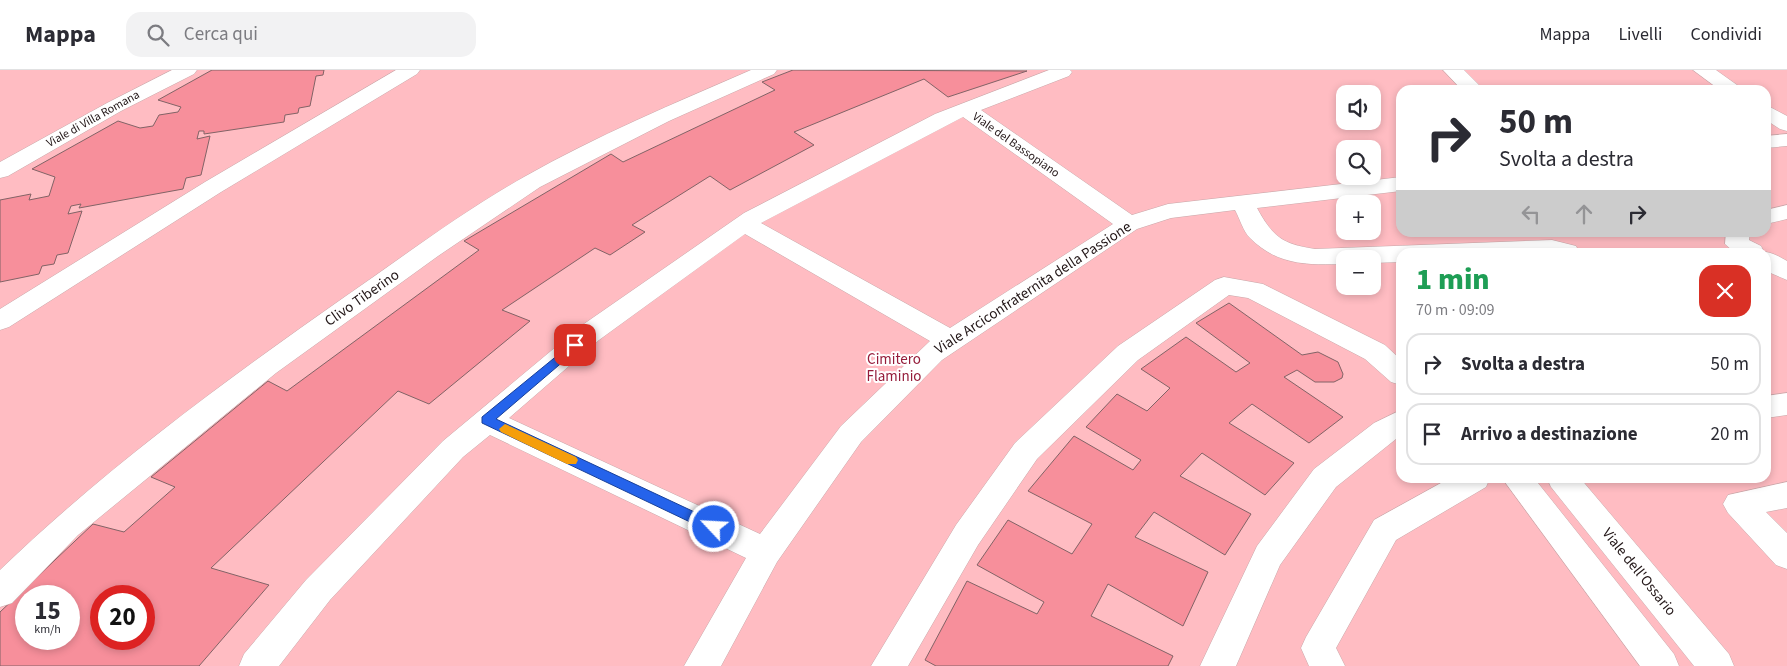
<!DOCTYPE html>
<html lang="it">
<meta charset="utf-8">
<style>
:root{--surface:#fff;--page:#f2f2f3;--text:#2b2b33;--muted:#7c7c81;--line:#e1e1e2}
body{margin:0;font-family:"Source Sans 3",sans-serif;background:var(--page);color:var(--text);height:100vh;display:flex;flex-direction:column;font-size:19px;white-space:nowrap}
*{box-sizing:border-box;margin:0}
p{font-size:16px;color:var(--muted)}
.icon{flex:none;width:28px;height:28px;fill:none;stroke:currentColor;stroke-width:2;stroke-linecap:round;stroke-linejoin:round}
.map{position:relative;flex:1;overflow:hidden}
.details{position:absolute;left:1396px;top:178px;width:375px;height:235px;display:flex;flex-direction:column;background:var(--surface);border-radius:15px;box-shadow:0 2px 8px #0003}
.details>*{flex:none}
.banner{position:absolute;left:1396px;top:15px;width:375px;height:152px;border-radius:15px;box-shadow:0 2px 8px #0003;background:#fff;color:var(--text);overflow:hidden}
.tools{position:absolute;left:1336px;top:15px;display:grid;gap:10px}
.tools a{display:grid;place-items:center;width:45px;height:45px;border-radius:10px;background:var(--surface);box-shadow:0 2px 8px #0003;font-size:25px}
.speed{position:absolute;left:15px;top:515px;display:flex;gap:10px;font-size:25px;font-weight:700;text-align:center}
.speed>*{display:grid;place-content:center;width:65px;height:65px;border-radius:50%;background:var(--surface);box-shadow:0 2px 8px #0003;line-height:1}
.speed small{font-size:12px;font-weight:400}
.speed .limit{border:8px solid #d22;background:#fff;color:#111}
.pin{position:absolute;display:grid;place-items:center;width:42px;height:42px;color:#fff;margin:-21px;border-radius:10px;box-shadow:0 2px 8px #0006}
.me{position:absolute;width:55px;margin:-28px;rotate:295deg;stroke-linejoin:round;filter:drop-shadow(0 0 4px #0008)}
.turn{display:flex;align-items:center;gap:18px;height:105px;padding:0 20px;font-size:22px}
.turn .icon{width:65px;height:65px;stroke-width:2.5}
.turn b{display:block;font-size:35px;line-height:42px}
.lanes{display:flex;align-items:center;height:48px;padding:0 20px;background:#0003;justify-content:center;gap:25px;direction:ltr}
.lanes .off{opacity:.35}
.round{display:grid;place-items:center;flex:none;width:52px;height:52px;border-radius:15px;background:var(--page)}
.overview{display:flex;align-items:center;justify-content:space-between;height:85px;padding:0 20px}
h1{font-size:30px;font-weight:800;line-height:38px;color:#1e9e55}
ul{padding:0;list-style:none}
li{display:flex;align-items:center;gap:15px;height:62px;margin:0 10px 8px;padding:0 10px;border:2px solid var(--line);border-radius:15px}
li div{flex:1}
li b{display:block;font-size:19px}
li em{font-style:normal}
header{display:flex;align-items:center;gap:30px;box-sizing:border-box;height:70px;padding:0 25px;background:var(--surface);border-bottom:1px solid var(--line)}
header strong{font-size:24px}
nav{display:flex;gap:28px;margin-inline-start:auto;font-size:18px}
.search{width:350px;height:45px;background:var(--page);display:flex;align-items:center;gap:12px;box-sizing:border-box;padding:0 18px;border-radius:15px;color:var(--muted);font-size:19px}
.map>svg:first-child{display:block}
</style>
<header>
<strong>Mappa</strong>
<div class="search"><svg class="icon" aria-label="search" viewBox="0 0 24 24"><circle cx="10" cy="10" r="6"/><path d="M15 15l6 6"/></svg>Cerca qui</div>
<nav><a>Mappa</a><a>Livelli</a><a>Condividi</a></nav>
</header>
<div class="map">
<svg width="1787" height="596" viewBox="0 0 1787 596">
<rect width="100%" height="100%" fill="#fcedee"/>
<path fill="#ffbcc2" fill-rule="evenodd" d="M 0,0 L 1787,0 L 1787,596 L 0,596 ZM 1401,20 L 1766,20 L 1766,162 L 1401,162 ZM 1345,24 L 1372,24 L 1372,51 L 1345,51 ZM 1345,79 L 1372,79 L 1372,106 L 1345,106 ZM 1345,134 L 1372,134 L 1372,161 L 1345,161 ZM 1401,182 L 1766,182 L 1766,408 L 1401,408 ZM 1345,189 L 1372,189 L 1372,216 L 1345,216 ZM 26,526 L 69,526 L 69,569 L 26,569 ZM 101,526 L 144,526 L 144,569 L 101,569 Z"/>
<g fill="#f78f9b" stroke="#826366" fill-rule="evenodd">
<path d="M 212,0 L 324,0 L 323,5 L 316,6 L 310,36 L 299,38 L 298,43 L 285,45 L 284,52 L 204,64 L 204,61 L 199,61 L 197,69 L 210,66 L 201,105 L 186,108 L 183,119 L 79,138 L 81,134 L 71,136 L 68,144 L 82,141 L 68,183 L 57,185 L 54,194 L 42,196 L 39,204 L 0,212 L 0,130 L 31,124 L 29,130 L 49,126 L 55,107 L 32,99 L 118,51 L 140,58 L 153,56 L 159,45 L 178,42 L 181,37 L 158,30 Z"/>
<path d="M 793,0 L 1027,1 L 948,27 L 924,9 L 794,62 L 814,75 L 730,120 L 710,106 L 632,155 L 645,162 L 610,185 L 595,178 L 502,240 L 530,251 L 429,334 L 398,321 L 211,498 L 269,515 L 199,596 L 0,596 L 0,542 L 93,454 L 124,462 L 175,417 L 151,407 L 268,311 L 287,321 L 479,180 L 464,171 L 611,84 L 623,92 L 775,20 L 762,12 ZM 26,526 L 69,526 L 69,569 L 26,569 ZM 101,526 L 144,526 L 144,569 L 101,569 Z"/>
<path d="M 1229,233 L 1302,285 L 1318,282 L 1338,292 L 1343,304 L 1342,308 L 1334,312 L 1315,312 L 1297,300 L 1284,307 L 1343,347 L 1309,373 L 1252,334 L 1229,353 L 1294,393 L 1265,425 L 1202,383 L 1180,406 L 1251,444 L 1225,485 L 1154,442 L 1135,467 L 1208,502 L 1183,556 L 1108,514 L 1091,546 L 1173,586 L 1168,596 L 936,596 L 925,590 L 967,511 L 1037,544 L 1044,532 L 977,495 L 1008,450 L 1072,484 L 1092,454 L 1028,421 L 1074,366 L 1133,400 L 1141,390 L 1086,357 L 1117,324 L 1147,341 L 1170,318 L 1141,299 L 1186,267 L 1236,302 L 1250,293 L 1196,253 Z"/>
</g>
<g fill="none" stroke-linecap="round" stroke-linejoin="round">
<defs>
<g id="minor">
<path d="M 172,0 L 197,0 L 194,4 L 121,41 L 8,106 L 0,108 L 0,92 L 107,33 Z"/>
<path d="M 396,0 L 420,0 L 417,4 L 221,122 L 9,257 L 0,260 L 0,239 L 205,112 Z"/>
<path d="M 751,0 L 777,0 L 774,4 L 669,51 L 540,117 L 438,186 L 276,303 L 78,465 L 12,533 L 0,537 L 0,500 C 106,398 226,310 346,226 C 404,186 462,142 524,107 C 596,66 675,33 751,0 Z"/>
<path d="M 1049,0 L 1070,0 L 1072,2 L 1069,6 L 981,40 L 1132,145 L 1168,134 L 1401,107 L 1401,121 L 1257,138 C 1273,167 1282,174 1315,179 L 1552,170 L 1576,176 L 1579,182 L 1401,182 L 1401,192 L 1372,193 L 1372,189 L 1345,189 L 1345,194 C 1309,195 1278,196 1250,168 C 1243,161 1240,149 1235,140 L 1171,148 L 1137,159 L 942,290 L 861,372 L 777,492 L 721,596 L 684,596 L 746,488 L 490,365 L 463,387 L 330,530 L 279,596 L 239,596 L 244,584 L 306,510 L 443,371 L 581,256 L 744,143 L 935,44 ZM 963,47 L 1113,154 L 950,258 L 761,153 ZM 745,164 L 930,271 L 841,356 L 760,464 L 509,348 L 599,270 Z"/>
<path d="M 1443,0 L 1464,0 L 1484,20 L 1462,20 Z"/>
<path d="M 1693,0 L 1716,0 L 1744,20 L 1720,20 Z"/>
<path d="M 1766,35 L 1787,46 L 1787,61 L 1780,59 L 1766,50 Z"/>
<path d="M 1787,64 L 1787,76 L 1766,78 L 1766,66 Z"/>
<path d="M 1787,135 L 1787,149 L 1766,154 L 1766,140 Z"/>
<path d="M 1726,162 L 1750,162 L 1749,170 L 1761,176 L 1764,182 L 1734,182 L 1725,174 Z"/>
<path d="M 1764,182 C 1772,182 1780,187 1787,191 L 1787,210 L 1766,201 L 1766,182 Z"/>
<path d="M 1224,207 L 1263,214 L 1385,275 L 1401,290 L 1401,315 L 1391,312 L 1365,289 L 1248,228 L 1229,225 L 1138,290 L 1037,389 L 978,475 L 908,596 L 871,596 L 956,455 L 1015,373 L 1118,276 L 1215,210 Z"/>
<path d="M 1787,323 L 1787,345 L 1766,348 L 1766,326 Z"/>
<path d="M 1401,340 L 1401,365 L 1336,417 L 1280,495 L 1236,596 L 1200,596 L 1257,476 L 1314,399 L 1374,353 Z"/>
<path d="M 1450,408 L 1490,408 L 1486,417 L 1396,470 L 1336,578 L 1345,596 L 1309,596 L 1301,578 L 1306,567 L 1374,450 Z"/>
<path d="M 1502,408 L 1534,408 L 1674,584 L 1679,596 L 1640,596 Z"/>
<path d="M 1547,408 L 1580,408 L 1729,584 L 1734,596 L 1694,596 L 1551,417 Z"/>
<path d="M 1787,412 L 1787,438 L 1766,442 L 1787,463 L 1787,499 L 1776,495 L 1728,443 L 1723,434 L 1728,425 Z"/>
</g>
</defs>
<use href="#minor" stroke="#c8a7a9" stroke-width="1"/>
<use href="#minor" fill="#fff" fill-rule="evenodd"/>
</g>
<path fill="#2563eb" stroke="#184099" d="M 575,271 L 580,275 L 579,278 L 496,349 L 718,453 L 720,457 L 718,461 L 709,461 L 482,353 L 482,347 Z"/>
<path fill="#f59e0b" d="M 505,354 L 576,387 L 578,390 L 576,394 L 567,394 L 501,362 L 499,359 Z"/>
<g text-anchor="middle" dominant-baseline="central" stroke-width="4" stroke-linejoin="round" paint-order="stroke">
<g font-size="12" fill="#221617" stroke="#fff">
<text transform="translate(93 49) rotate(-29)">Viale di Villa Romana</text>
<text transform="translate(1016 75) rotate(35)">Viale del Bassopiano</text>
</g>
<g font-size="15" fill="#221617" stroke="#fff">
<text transform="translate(1033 218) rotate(-33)">Viale Arciconfraternita della Passione</text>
<text transform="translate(362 228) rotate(-35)">Clivo Tiberino</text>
<text transform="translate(1639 502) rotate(51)">Viale dell'Ossario</text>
</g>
<g font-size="15" fill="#951c3a" stroke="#fff">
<text x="894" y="289">Cimitero<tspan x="894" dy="17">Flaminio</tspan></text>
</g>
</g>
</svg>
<div class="tools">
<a><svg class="icon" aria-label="sound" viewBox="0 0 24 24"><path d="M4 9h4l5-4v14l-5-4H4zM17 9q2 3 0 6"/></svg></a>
<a><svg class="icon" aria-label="search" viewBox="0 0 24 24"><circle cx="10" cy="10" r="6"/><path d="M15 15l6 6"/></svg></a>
<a>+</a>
<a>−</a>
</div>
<div class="speed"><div>15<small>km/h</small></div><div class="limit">20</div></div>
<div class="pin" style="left:575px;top:275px;background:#d93025"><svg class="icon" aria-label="arrive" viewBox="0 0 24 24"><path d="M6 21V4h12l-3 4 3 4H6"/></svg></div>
<svg class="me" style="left:714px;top:457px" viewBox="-20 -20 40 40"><circle r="17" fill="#2563eb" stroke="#fff" stroke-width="3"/><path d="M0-11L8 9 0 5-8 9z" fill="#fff"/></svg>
<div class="banner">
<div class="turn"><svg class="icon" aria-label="right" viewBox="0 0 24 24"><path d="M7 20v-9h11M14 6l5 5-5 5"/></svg><div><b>50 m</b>Svolta a destra</div></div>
<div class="lanes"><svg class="icon off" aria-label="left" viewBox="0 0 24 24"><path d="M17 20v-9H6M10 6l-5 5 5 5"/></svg><svg class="icon off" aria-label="ahead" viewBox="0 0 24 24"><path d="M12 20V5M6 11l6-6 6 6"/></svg><svg class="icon" aria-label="right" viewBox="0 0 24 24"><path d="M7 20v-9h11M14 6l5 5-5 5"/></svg></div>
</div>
<section class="details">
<div class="overview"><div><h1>1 min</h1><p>70 m · 09:09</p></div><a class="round" style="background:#d93025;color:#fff"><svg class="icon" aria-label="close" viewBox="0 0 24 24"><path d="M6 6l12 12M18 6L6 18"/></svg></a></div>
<ul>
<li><svg class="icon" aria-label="right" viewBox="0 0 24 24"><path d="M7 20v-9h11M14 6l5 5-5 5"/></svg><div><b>Svolta a destra</b></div><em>50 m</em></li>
<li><svg class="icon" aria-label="arrive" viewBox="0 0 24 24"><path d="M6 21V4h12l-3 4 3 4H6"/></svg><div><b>Arrivo a destinazione</b></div><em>20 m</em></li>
</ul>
</section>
</div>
